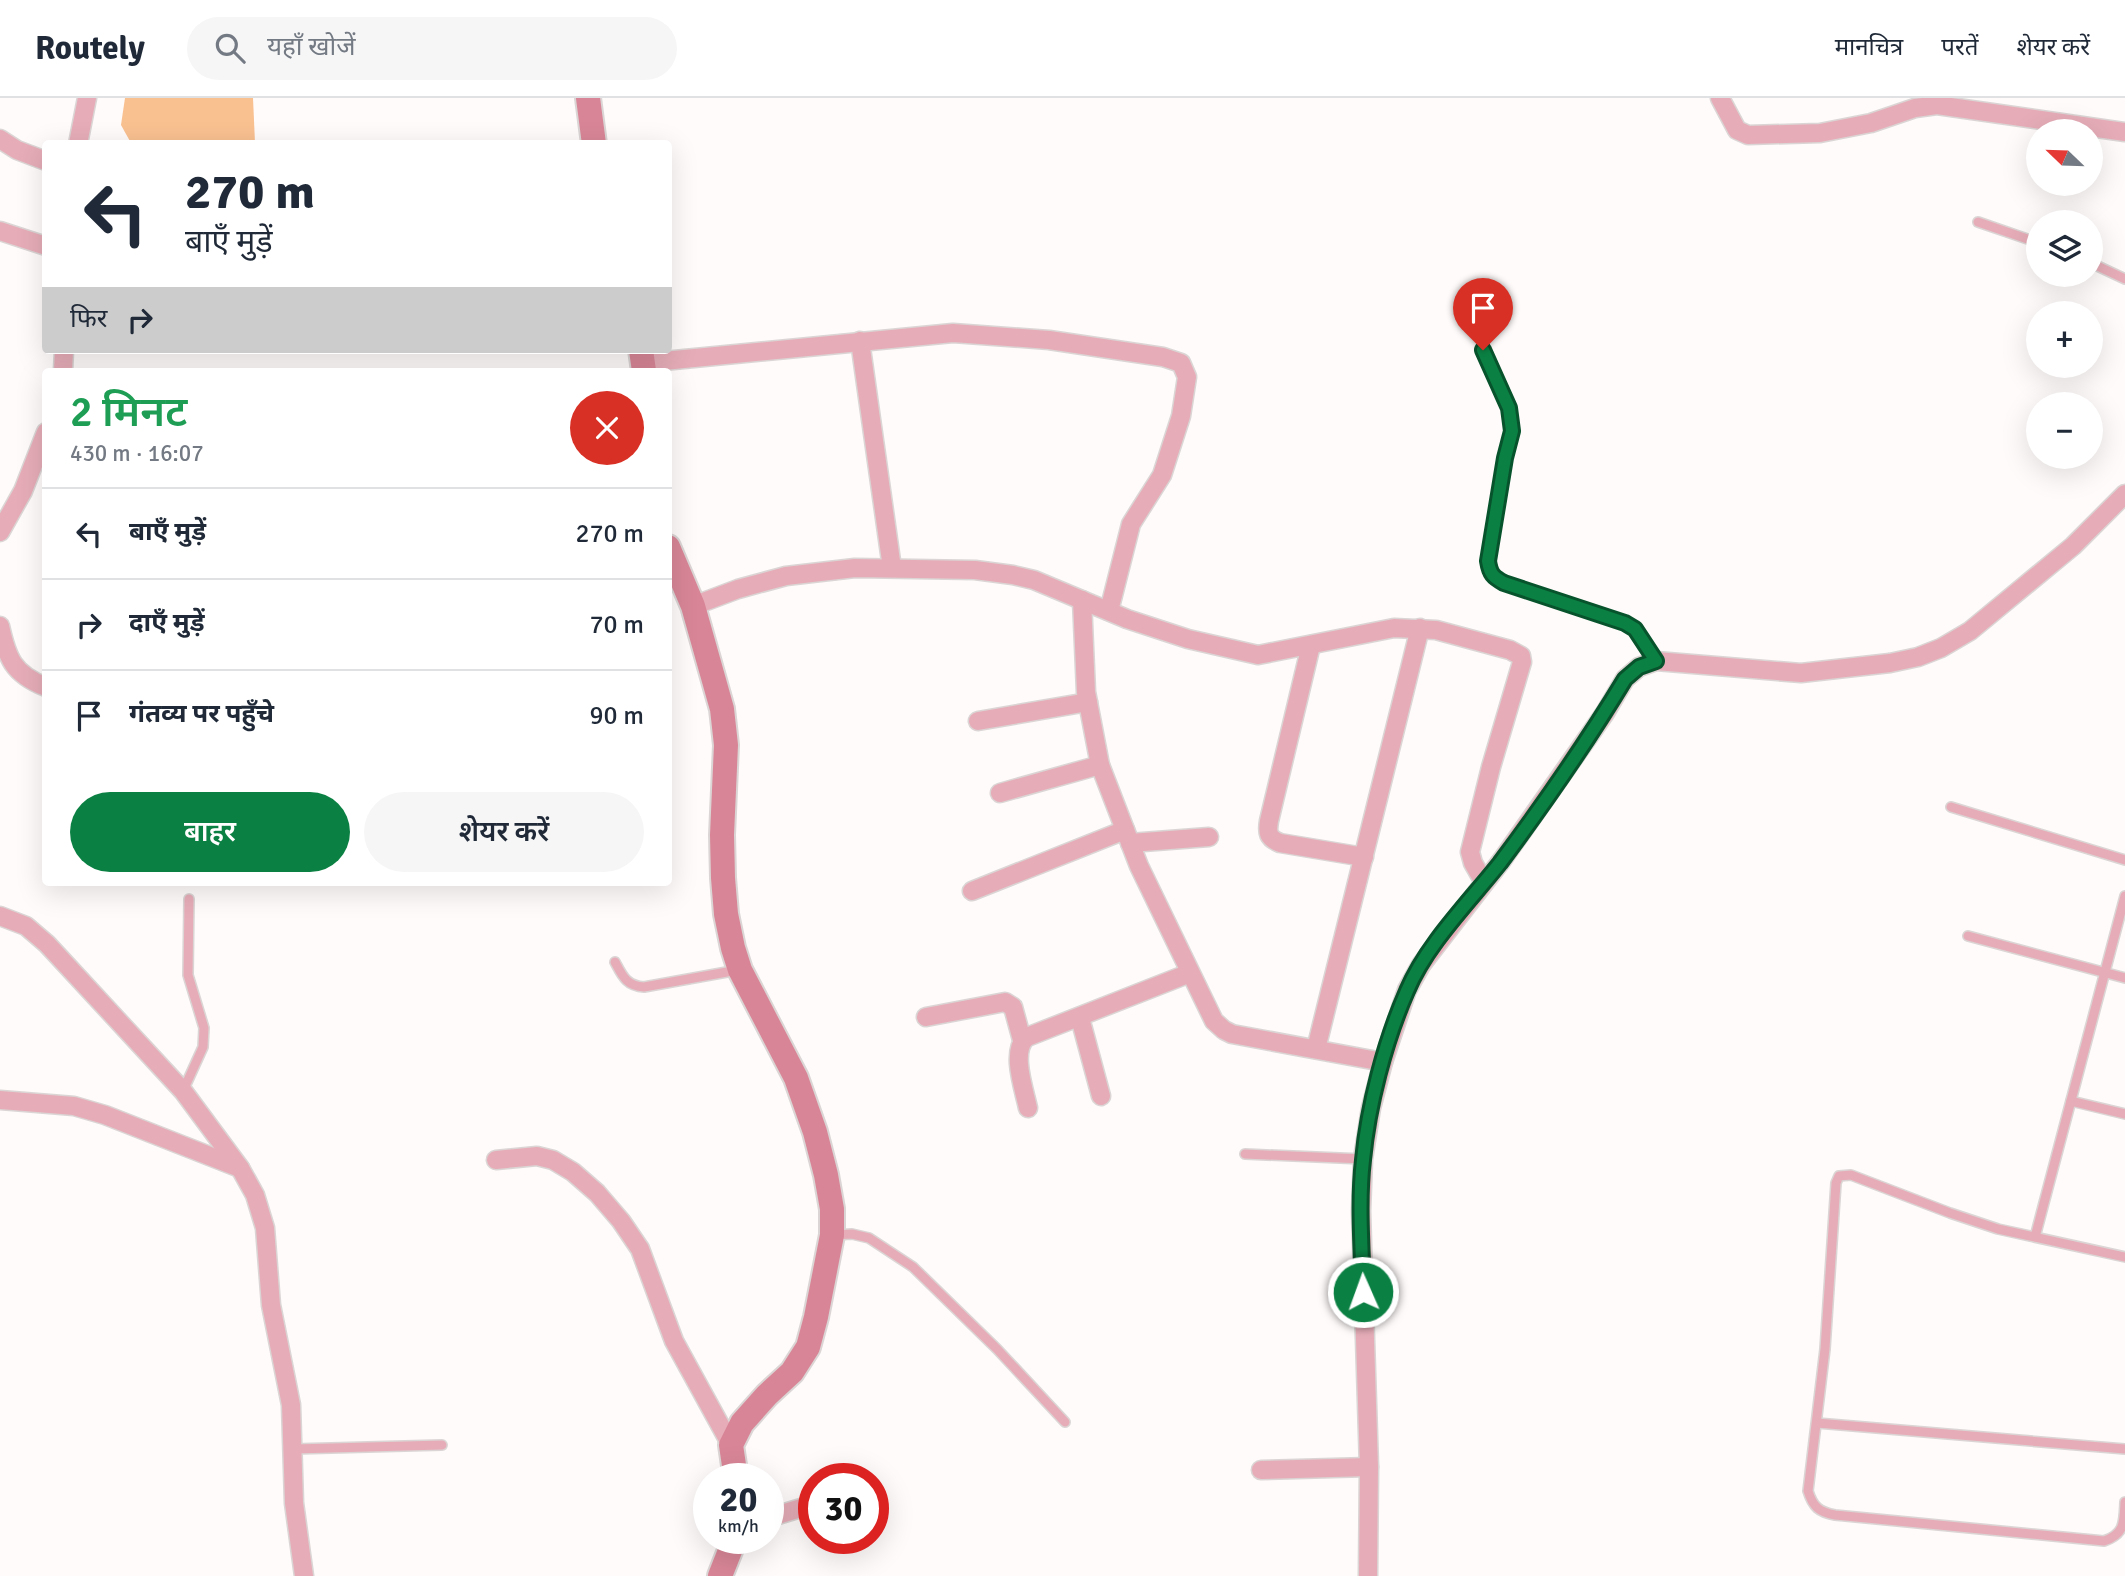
<!DOCTYPE html>
<html lang="hi">
<meta charset="utf-8">
<style>
:root{--surface:#fff;--page:#f6f6f7;--text:#1f2937;--muted:#747a83;--line:#e0e1e3;--accent:#0b8043}
body{margin:0;font-family:Signika,"Noto Sans Devanagari",sans-serif;background:var(--page);color:var(--text);height:100vh;display:flex;flex-direction:column;font-size:26px;white-space:nowrap}
*{box-sizing:border-box;margin:0}
p{font-size:23px;color:var(--muted)}
.icon{flex:none;width:38px;height:38px;fill:none;stroke:currentColor;stroke-width:2;stroke-linecap:round;stroke-linejoin:round}
.map{position:relative;flex:1;overflow:hidden}
.sheet{position:absolute;left:42px;top:270px;width:630px;height:518px;display:flex;flex-direction:column;background:var(--surface);border-radius:7px;box-shadow:0 7px 28px #0002}
.sheet>*{flex:none}
.guide{position:absolute;left:42px;top:42px;width:630px;height:214px;border-radius:7px;box-shadow:0 7px 28px #0002;background:#fff;color:var(--text);overflow:hidden}
.needle{width:46px;rotate:293deg}
.buttons{position:absolute;left:2026px;top:21px;display:grid;gap:14px}
.buttons a{display:grid;place-items:center;width:77px;height:77px;border-radius:50%;background:var(--surface);box-shadow:0 7px 28px #0002;font-size:35px}
.speed{position:absolute;left:693px;top:1365px;display:flex;gap:14px;font-size:35px;font-weight:700;text-align:center}
.speed>*{display:grid;place-content:center;width:91px;height:91px;border-radius:50%;background:var(--surface);box-shadow:0 7px 28px #0002;line-height:1}
.speed small{font-size:18px;font-weight:400}
.speed .limit{border:10px solid #d22;background:#fff;color:#111}
.pin{position:absolute;display:grid;place-items:center;width:60px;height:60px;color:#fff;margin:-72px -30px;border-radius:50% 50% 50% 0;rotate:-45deg;box-shadow:0 0 7px #0007}
.pin .icon{rotate:45deg}
.me{position:absolute;width:77px;margin:-38px;rotate:358deg;stroke-linejoin:round;filter:drop-shadow(0 0 5px #0008)}
.turn{display:flex;align-items:center;gap:24px;height:147px;padding:0 28px;font-size:32px}
.turn .icon{width:91px;height:91px;stroke-width:2.5}
.turn b{display:block;font-size:49px;line-height:60px}
.then{display:flex;align-items:center;height:66px;padding:0 28px;background:#0003;gap:14px;font-size:26px}
.round{display:grid;place-items:center;flex:none;width:74px;height:74px;border-radius:37px;background:var(--page)}
.head{display:flex;align-items:center;justify-content:space-between;height:119px;padding:0 28px}
h1{font-size:42px;font-weight:600;line-height:52px;color:#1e9e55}
.primary-button{display:flex;gap:14px;margin-top:auto;padding:14px 28px}
.primary-button a{flex:1;height:80px;border-radius:42px;background:var(--accent);color:#fff;font-size:28px;font-weight:600;line-height:80px;text-align:center}
.primary-button a+a{background:var(--page);color:var(--text)}
ul{padding:0;list-style:none}
li{display:flex;align-items:center;gap:21px;height:91px;padding:0 28px;border-top:2px solid var(--line)}
li div{flex:1}
li b{display:block;font-size:26px}
li em{font-style:normal}
header{display:flex;align-items:center;gap:42px;box-sizing:border-box;height:98px;padding:0 35px;background:var(--surface);border-bottom:2px solid var(--line)}
header strong{font-size:33px}
nav{display:flex;gap:38px;margin-inline-start:auto;font-size:24px}
.search{width:490px;height:63px;background:var(--page);display:flex;align-items:center;gap:18px;box-sizing:border-box;padding:0 24px;border-radius:38px;color:var(--muted);font-size:26px}
.map>svg:first-child{display:block}
</style>
<header>
<strong>Routely</strong>
<div class="search"><svg class="icon" aria-label="search" viewBox="0 0 24 24"><circle cx="10" cy="10" r="6"/><path d="M15 15l6 6"/></svg>यहाँ खोजें</div>
<nav><a>मानचित्र</a><a>परतें</a><a>शेयर करें</a></nav>
</header>
<div class="map">
<svg width="2125" height="1478" viewBox="0 0 2125 1478">
<rect width="100%" height="100%" fill="#fffbfa"/>
<path fill="#f9c090" d="M 125,0 L 253,0 L 255,45 L 131,45 L 121,27 Z"/>
<g fill="none" stroke-linecap="round" stroke-linejoin="round">
<defs>
<g id="lane">
<path d="M 1978,124 L 2039,145"/>
<path d="M 2091,165 L 2125,181"/>
<path d="M 1483,252 L 1509,310 L 1512,333 L 1505,360 L 1488,463 C 1490,476 1493,479 1504,485 L 1625,525 L 1635,531 L 1656,563"/>
<path d="M 1951,709 L 2125,762"/>
<path d="M 1968,838 L 2125,880"/>
<path d="M 615,864 C 622,877 626,888 644,889 L 738,872"/>
<path d="M 183,993 L 203,949 L 204,930 L 188,877 L 189,801"/>
<path d="M 2071,1003 L 2125,1016"/>
<path d="M 1245,1056 L 1363,1061"/>
<path d="M 834,1137 L 852,1136 L 869,1140 L 913,1169 L 997,1251 L 1065,1324"/>
<path d="M 2035,1139 L 2125,798"/>
<path d="M 2125,1159 L 1998,1131 L 1950,1115 L 1851,1077 L 1839,1078 L 1836,1085 L 1825,1251 L 1808,1393 C 1813,1409 1819,1414 1835,1417 L 2104,1443 C 2125,1436 2124,1424 2125,1404"/>
<path d="M 1817,1325 L 2125,1351"/>
<path d="M 294,1351 L 442,1347"/>
</g>
<g id="street">
<path d="M 1720,0 L 1737,32 L 1748,37 L 1820,35 L 1871,25 L 1915,10 L 1937,7 L 2125,34"/>
<path d="M 0,41 L 17,52 L 46,63"/>
<path d="M 78,46 L 87,0"/>
<path d="M 0,133 L 46,148"/>
<path d="M 860,243 L 892,470"/>
<path d="M 643,265 L 953,235 L 1049,242 L 1163,259 L 1181,265 L 1187,279 L 1181,318 L 1162,377 L 1131,426 L 1109,513"/>
<path d="M 63,273 L 64,252"/>
<path d="M 0,434 L 23,393 L 46,334"/>
<path d="M 1082,502 L 1086,594 L 1100,667 L 1139,768 L 1214,923 L 1224,932 L 1232,936 L 1383,964"/>
<path d="M 693,508 L 738,491 L 786,478 L 855,470 L 975,472 L 1013,477 L 1034,482 L 1127,521 L 1188,541 L 1258,557 L 1394,530 L 1436,532 L 1510,552 L 1521,558 L 1522,564 L 1491,669 L 1470,754 L 1473,765 L 1484,784"/>
<path d="M 0,528 C 7,560 13,576 46,589"/>
<path d="M 1311,547 L 1269,723 C 1267,735 1268,740 1280,745 L 1364,759"/>
<path d="M 978,623 L 1088,604"/>
<path d="M 1000,695 L 1100,667"/>
<path d="M 1130,745 L 1209,739"/>
<path d="M 972,793 L 1125,732"/>
<path d="M 0,818 L 26,828 L 47,846 L 183,993 L 240,1070 L 255,1097 L 265,1130 L 271,1207 L 291,1307 L 294,1405 L 304,1478"/>
<path d="M 926,919 L 1005,904 L 1013,909 L 1022,942"/>
<path d="M 1080,920 L 1101,998"/>
<path d="M 1316,951 L 1420,530"/>
<path d="M 0,1002 L 74,1008 L 105,1017 L 240,1070"/>
<path d="M 1028,1010 C 1024,991 1010,952 1027,939 L 1190,875"/>
<path d="M 496,1062 L 537,1058 L 553,1062 L 573,1074 L 597,1095 L 621,1123 L 640,1151 L 674,1243 L 731,1347"/>
<path d="M 1261,1372 L 1369,1369"/>
<path d="M 768,1420 L 814,1406"/>
<path d="M 1368,1478 L 1369,1369 L 1361,1113 L 1363,1061 L 1371,1010 L 1383,964 L 1407,892 L 1421,867 L 1502,762 L 1605,615 L 1625,581 L 1639,569 L 1656,563 L 1801,575 L 1890,565 L 1918,559 L 1941,550 L 1970,533 L 2073,448 L 2125,396"/>
</g>
<g id="secondary">
<path d="M 588,0 L 594,46"/>
<path d="M 641,252 L 644,273"/>
<path d="M 668,449 L 693,508 L 722,611 L 726,647 L 722,737 L 723,780 L 726,816 L 733,850 L 740,872 L 796,980 L 815,1034 L 826,1077 L 832,1111 L 832,1137 L 816,1219 L 808,1249 L 792,1274 L 767,1297 L 742,1325 L 731,1347 L 736,1381"/>
<path d="M 720,1478 L 735,1440"/>
</g>
</defs>
<use href="#lane" stroke="#dbd6d5" stroke-width="12"/>
<use href="#street" stroke="#dbd6d5" stroke-width="21"/>
<use href="#secondary" stroke="#dbd6d5" stroke-width="28"/>
<use href="#lane" stroke="#e6adb8" stroke-width="9"/>
<use href="#street" stroke="#e6adb8" stroke-width="18"/>
<use href="#secondary" stroke="#d88697" stroke-width="24"/>
</g>
<g fill="none" stroke-linecap="round" stroke-linejoin="round">
<defs>
<path id="route" d="M 1363,1194 C 1362,1150 1358,1105 1363,1062 C 1368,1008 1385,943 1407,893 C 1426,847 1469,804 1500,765 C 1544,706 1587,644 1625,581 L 1639,569 L 1656,563 L 1635,531 L 1625,525 L 1504,485 C 1493,479 1490,476 1488,463 L 1505,360 L 1512,333 L 1509,310 L 1483,252"/>
</defs>
<use href="#route" stroke="#07532c" stroke-width="18"/>
<use href="#route" stroke="#0b8043" stroke-width="12"/>
</g>
</svg>
<div class="buttons">
<a><svg class="needle" viewBox="-14 -14 28 28"><path d="M0-13l5 13h-10z" fill="#e53935"/><path d="M0 13l5-13h-10z" fill="#747a83"/></svg></a>
<a><svg class="icon" aria-label="layers" viewBox="0 0 24 24"><path d="M12 4l9 5-9 5-9-5zM3 14l9 5 9-5"/></svg></a>
<a>+</a>
<a>−</a>
</div>
<div class="speed"><div>20<small>km/h</small></div><div class="limit">30</div></div>
<div class="pin" style="left:1483px;top:252px;background:#d93025"><svg class="icon" aria-label="arrive" viewBox="0 0 24 24"><path d="M6 21V4h12l-3 4 3 4H6"/></svg></div>
<svg class="me" style="left:1363px;top:1194px" viewBox="-20 -20 40 40"><circle r="17" fill="#0b8043" stroke="#fff" stroke-width="3"/><path d="M0-11L8 9 0 5-8 9z" fill="#fff"/></svg>
<div class="guide">
<div class="turn"><svg class="icon" aria-label="left" viewBox="0 0 24 24"><path d="M17 20v-9H6M10 6l-5 5 5 5"/></svg><div><b>270 m</b>बाएँ मुड़ें</div></div>
<div class="then">फिर<svg class="icon" aria-label="right" viewBox="0 0 24 24"><path d="M7 20v-9h11M14 6l5 5-5 5"/></svg></div>
</div>
<section class="sheet">
<div class="head"><div><h1>2 मिनट</h1><p>430 m · 16:07</p></div><a class="round" style="background:#d93025;color:#fff"><svg class="icon" aria-label="close" viewBox="0 0 24 24"><path d="M6 6l12 12M18 6L6 18"/></svg></a></div>
<ul>
<li><svg class="icon" aria-label="left" viewBox="0 0 24 24"><path d="M17 20v-9H6M10 6l-5 5 5 5"/></svg><div><b>बाएँ मुड़ें</b></div><em>270 m</em></li>
<li><svg class="icon" aria-label="right" viewBox="0 0 24 24"><path d="M7 20v-9h11M14 6l5 5-5 5"/></svg><div><b>दाएँ मुड़ें</b></div><em>70 m</em></li>
<li><svg class="icon" aria-label="arrive" viewBox="0 0 24 24"><path d="M6 21V4h12l-3 4 3 4H6"/></svg><div><b>गंतव्य पर पहुँचे</b></div><em>90 m</em></li>
</ul>
<div class="primary-button"><a>बाहर</a><a>शेयर करें</a></div>
</section>
</div>
